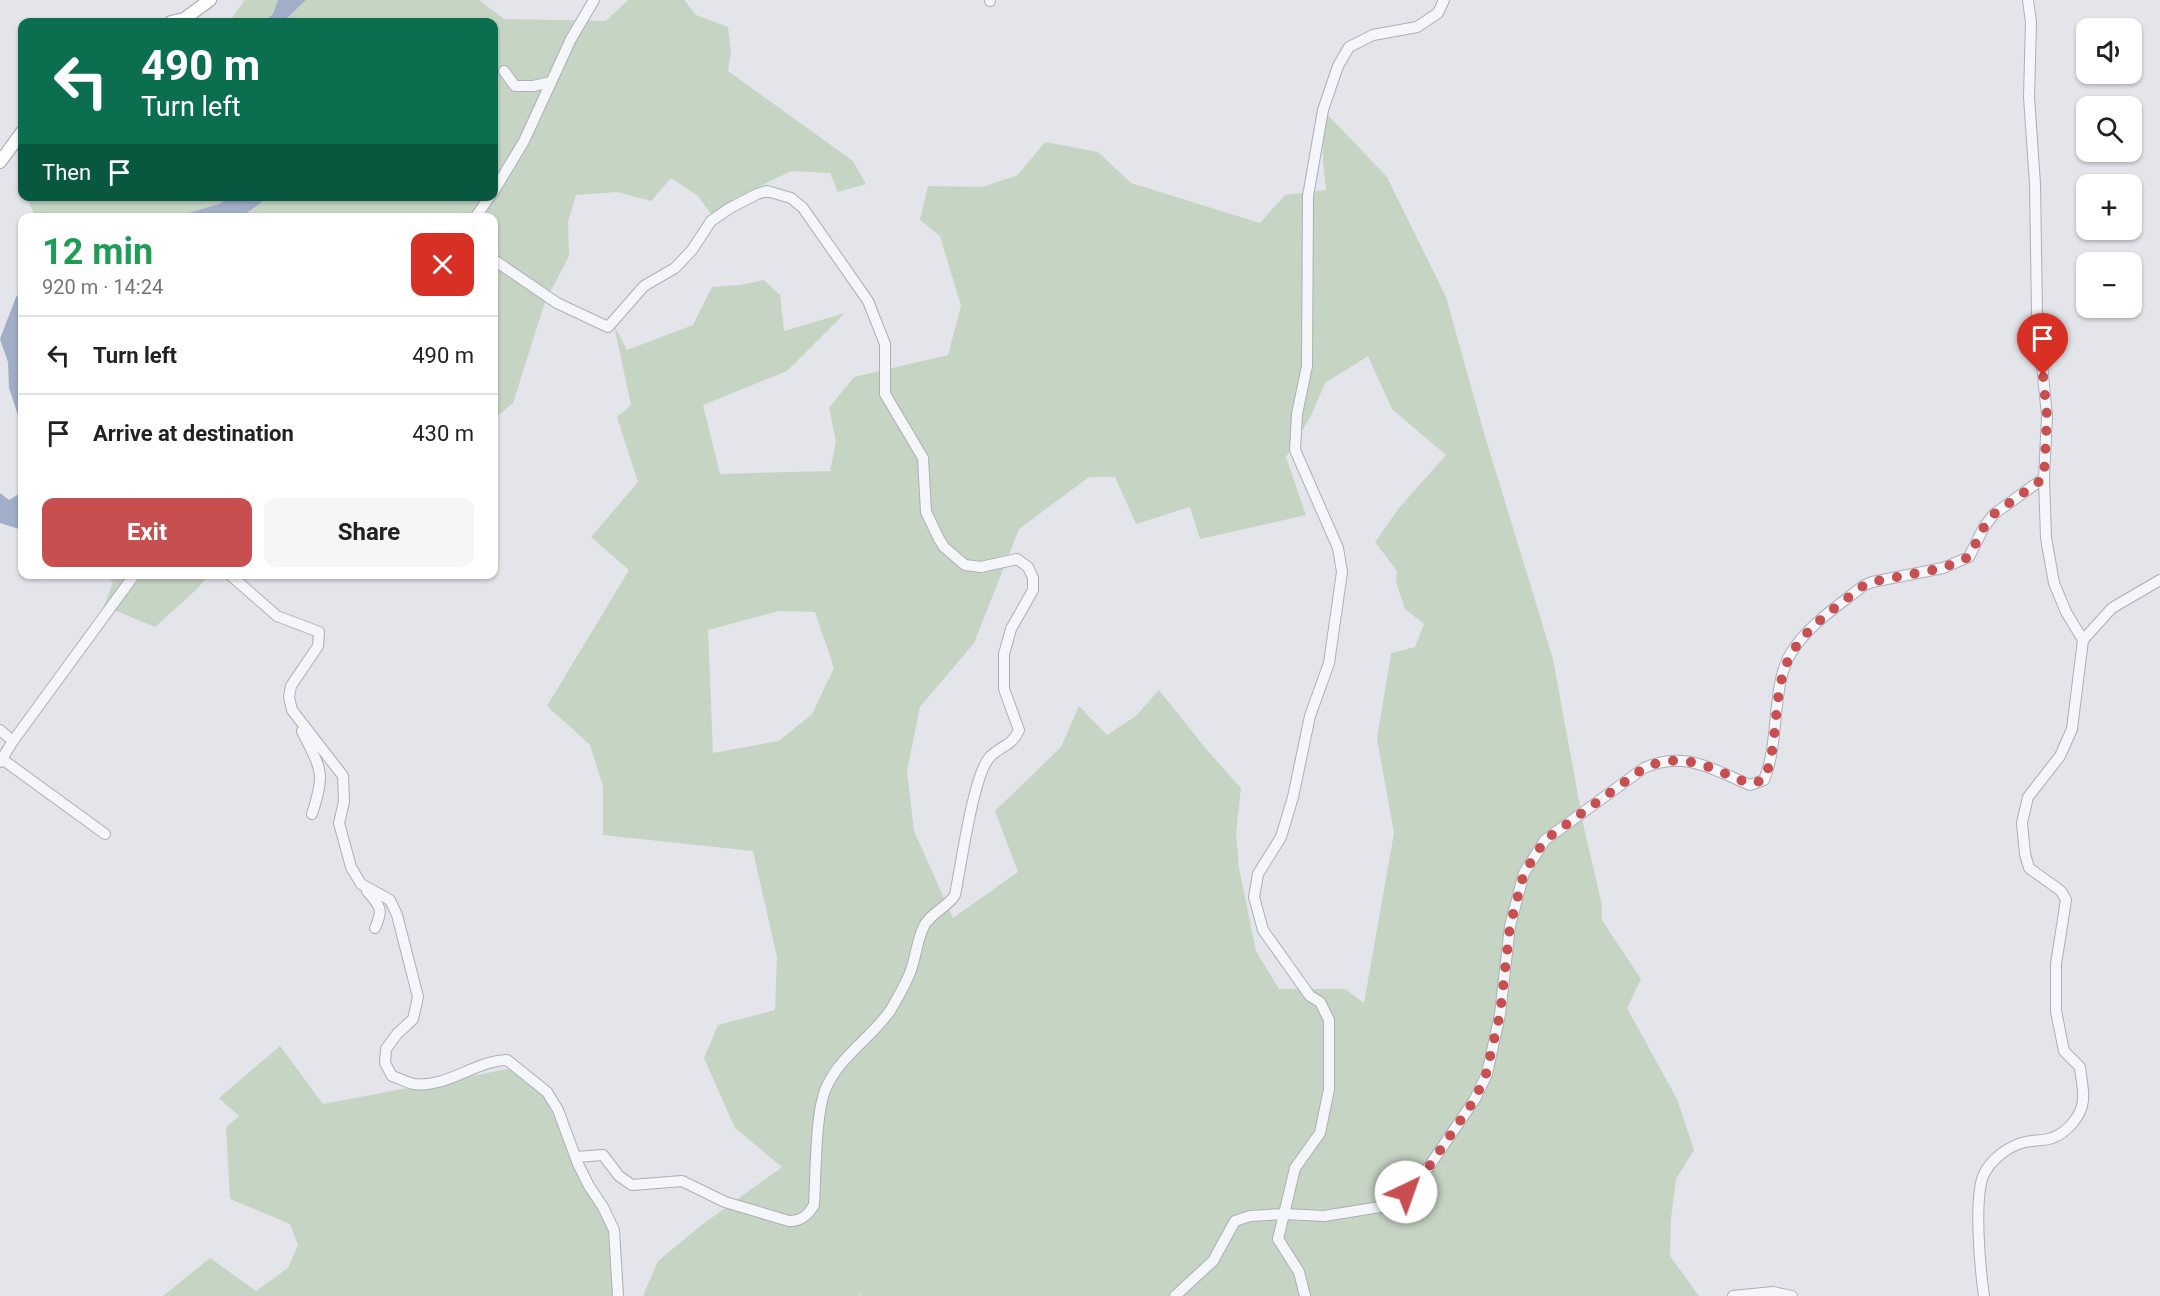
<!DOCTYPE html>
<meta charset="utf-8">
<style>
:root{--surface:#fff;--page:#f6f6f6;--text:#222;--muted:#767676;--line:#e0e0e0;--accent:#c84f50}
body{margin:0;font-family:Roboto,sans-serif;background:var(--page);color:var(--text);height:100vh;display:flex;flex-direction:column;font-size:22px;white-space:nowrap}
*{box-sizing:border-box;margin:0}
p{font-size:20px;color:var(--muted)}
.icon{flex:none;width:33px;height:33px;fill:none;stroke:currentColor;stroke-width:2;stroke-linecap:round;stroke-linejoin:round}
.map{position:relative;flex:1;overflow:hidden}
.panel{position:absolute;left:18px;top:213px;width:480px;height:366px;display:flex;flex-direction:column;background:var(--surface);border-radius:12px;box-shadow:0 2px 4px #0004}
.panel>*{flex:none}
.hud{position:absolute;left:18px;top:18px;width:480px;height:183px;border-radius:12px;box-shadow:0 2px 4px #0004;background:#0b6e4f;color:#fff;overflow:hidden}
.controls{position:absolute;left:2076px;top:18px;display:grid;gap:12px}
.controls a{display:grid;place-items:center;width:66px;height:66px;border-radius:12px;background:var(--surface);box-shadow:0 2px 4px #0004;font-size:30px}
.pin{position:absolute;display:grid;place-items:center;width:51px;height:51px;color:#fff;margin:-62px -26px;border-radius:50% 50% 50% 0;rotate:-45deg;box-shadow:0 0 6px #0007}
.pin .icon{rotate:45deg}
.me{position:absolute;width:66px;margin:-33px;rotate:42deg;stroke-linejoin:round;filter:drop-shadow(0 0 4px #0008)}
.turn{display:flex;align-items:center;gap:21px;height:126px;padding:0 24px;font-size:27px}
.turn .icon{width:78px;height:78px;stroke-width:2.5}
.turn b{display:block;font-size:42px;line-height:51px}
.then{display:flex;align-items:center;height:57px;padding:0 24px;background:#0003;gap:12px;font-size:22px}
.round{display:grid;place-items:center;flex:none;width:63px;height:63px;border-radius:12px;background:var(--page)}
.head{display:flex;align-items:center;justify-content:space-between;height:102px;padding:0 24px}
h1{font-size:36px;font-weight:700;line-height:45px;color:#1e9e55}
.primary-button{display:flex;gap:12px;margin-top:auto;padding:12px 24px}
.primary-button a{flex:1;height:69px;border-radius:12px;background:var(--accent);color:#fff;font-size:24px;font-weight:700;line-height:69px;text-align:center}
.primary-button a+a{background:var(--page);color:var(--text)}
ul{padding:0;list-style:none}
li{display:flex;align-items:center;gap:18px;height:78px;padding:0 24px;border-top:2px solid var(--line)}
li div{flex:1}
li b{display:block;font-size:22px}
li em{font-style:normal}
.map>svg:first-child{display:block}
</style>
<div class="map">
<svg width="2160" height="1296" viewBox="0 0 2160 1296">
<rect width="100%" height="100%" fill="#e3e5ea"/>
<g fill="#c6d4c4" fill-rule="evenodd">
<path d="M 245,0 L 278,0 L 273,14 L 263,22 L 229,22 Z"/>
<path d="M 306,0 L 479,0 L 504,19 L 606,21 L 628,0 L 684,0 L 696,15 L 728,27 L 731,51 L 728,71 L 853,161 L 866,184 L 838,192 L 830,173 L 791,171 L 732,200 L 718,224 L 698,196 L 671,178 L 651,201 L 617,192 L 576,195 L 568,222 L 569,256 L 545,302 L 513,403 L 494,419 L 494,218 L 241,218 L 260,204 L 264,197 L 494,196 L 494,22 L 283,22 Z"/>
<path d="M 1323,110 L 1387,177 L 1446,297 L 1484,433 L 1553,659 L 1584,828 L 1602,905 L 1602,920 L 1641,979 L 1627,1008 L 1677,1099 L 1694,1150 L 1676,1179 L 1671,1219 L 1670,1256 L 1699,1296 L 863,1296 L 858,1293 L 861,1296 L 643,1296 L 658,1261 L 699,1227 L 782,1167 L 735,1128 L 704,1058 L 718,1025 L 775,1010 L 777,957 L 753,851 L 603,835 L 603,787 L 590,745 L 547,706 L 629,570 L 591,537 L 638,482 L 617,417 L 631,405 L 614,325 L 627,350 L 693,325 L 712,287 L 740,285 L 764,280 L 780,295 L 784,331 L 845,313 L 787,371 L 703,405 L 720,474 L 830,471 L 836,441 L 829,408 L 854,377 L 948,355 L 961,306 L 940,236 L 920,220 L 928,186 L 982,187 L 1018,175 L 1045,142 L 1098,152 L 1131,183 L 1260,223 L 1285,195 L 1326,190 L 1323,161 ZM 1368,356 L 1392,409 L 1446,455 L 1399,508 L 1375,542 L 1397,571 L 1396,582 L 1405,609 L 1424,624 L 1415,647 L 1391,653 L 1377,739 L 1394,833 L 1364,1003 L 1345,989 L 1279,989 L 1256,951 L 1239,868 L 1236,833 L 1241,788 L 1206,749 L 1159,690 L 1136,716 L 1107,735 L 1079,706 L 1061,747 L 995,811 L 1018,872 L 953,918 L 914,831 L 907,771 L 920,707 L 974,643 L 1019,529 L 1089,477 L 1115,477 L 1136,524 L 1190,507 L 1200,539 L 1306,515 L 1286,457 L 1311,416 L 1325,383 ZM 779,611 L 815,612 L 834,668 L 812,714 L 779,741 L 713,753 L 708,630 Z"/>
<path d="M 26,197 L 231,197 L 217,205 L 175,218 L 36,217 Z"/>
<path d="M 105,575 L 208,575 L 198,588 L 155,627 L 104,606 L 113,582 Z"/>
<path d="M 280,1046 L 323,1104 L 508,1069 L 536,1083 L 614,1230 L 616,1296 L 163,1296 L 210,1258 L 256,1291 L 288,1268 L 298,1245 L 290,1224 L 230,1199 L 226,1127 L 239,1116 L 219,1098 Z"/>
</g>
<g fill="#a0aec8">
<path d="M 278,0 L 306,0 L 283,22 L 263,22 L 273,14 Z"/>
<path d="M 231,196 L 264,197 L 260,204 L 241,217 L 175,217 L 219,204 Z"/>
<path d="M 22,291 L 22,423 L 19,418 L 9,388 L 8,362 L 0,339 L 16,297 Z"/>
<path d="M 22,492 L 22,530 L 0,523 L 0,493 L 9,500 Z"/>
</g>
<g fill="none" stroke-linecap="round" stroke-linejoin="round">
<defs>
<g id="minor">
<path d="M 990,0 L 990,1"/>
<path d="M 2028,0 L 2031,22 L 2029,97 L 2035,184 L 2037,313 L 2047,416 L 2044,478 L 2046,538 L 2054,583 L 2066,612 L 2083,640"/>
<path d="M 504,71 L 515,86 L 533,86 L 551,82"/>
<path d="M 494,191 L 524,141 L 571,39 L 594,0"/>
<path d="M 475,218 L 490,196"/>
<path d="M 494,260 L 557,303 L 608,327 L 644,286 L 675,268 L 692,250 L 711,221 L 730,208 L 757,194 L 767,191 L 791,198 L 803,208 L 868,301 L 885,344 L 885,394 L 923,458 L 926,512 L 939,539 L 944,547 L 965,565 L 981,567 L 1017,559 L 1028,567 L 1033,578 L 1033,590 L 1011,629 L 1004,654 L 1004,689 L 1019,730 C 1012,747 999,746 989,758 C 973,777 961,866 955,895 C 947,908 931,912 924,926 C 917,940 916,956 911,970 C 906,984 897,999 890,1011 C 871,1038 840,1056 826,1088 C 815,1114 816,1174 814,1205 C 808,1215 801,1222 789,1221 L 725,1202 L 682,1181 L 632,1185 L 619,1176 L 603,1155 L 576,1157"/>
<path d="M 229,574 L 277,616 L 319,632 L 318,646 L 291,686 L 289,697 L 292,710 L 343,776 L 344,802 L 339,823 L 351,867 L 361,884 L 390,900 L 397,915 L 418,997 L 413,1019 L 397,1034 L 386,1049 L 385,1063 L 392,1076 C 399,1078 407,1083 414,1084 C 447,1088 475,1061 507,1060 L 547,1092 L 558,1110 L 578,1164 L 589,1186 L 603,1207 L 614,1230 L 618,1296"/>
<path d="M 0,730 L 13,741"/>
<path d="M 302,731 C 321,770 326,771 312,814"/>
<path d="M 2,759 L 105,834"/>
<path d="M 0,762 L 13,741 L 135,574"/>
<path d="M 367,891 C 380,906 384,909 375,928"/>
<path d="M 1175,1296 L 1213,1261 L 1235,1221 L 1250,1216 L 1285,1214 L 1324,1216 L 1380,1207 L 1399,1199 L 1426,1171 L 1475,1099 L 1487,1074 L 1500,1014 L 1510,926 L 1524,873 L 1545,840 L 1644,768 C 1684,750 1712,769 1750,785 L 1764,780 C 1780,742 1771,685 1791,653 C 1808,625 1838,606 1863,586 L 1872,582 L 1943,568 L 1969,557 L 1984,527 L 1994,514 L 2044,478"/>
<path d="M 1305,1296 L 1299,1272 L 1278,1239 L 1295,1168 L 1320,1133 L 1329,1089 L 1329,1020 L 1320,1002 L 1310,996 L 1263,930 L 1254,897 L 1258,874 L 1281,837 L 1293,797 L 1310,716 L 1329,663 L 1342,572 L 1338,548 L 1295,450 L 1297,414 L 1307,366 L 1308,196 L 1323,110 L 1338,66 L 1349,47 L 1373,35 L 1417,27 L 1438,13 L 1444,0"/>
<path d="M 1733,1296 L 1773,1292 L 1792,1296"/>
<path d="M 1984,1296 C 1980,1268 1974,1201 1983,1176 C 1990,1160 2008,1146 2025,1142 C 2034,1140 2044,1141 2052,1138 C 2067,1133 2082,1115 2083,1100 C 2084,1089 2081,1078 2080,1067 L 2064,1051 L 2056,1011 L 2056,964 L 2066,900 L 2061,891 L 2029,868 L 2025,854 L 2022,823 L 2028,797 L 2060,756 L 2072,729 L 2083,640 L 2112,608 L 2160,580"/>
</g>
<g id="major">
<path d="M 171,22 L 184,19 L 210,0"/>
<path d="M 0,162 L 22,132"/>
</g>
</defs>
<use href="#minor" stroke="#acafb8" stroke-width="12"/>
<use href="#major" stroke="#a3a7b5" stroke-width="14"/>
<use href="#minor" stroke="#f5f6f9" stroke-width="10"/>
<use href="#major" stroke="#fff" stroke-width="12"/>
</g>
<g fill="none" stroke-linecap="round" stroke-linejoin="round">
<path stroke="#c84f50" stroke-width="10" stroke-dasharray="0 18" d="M 1406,1192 L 1426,1171 L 1475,1099 L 1486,1074 L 1500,1014 L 1510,926 L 1524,873 L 1545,840 L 1644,768 C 1684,750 1712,769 1750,784 L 1764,780 C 1778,746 1773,709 1783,674 C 1794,634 1832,611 1863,586 L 1872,582 L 1943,568 L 1969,557 L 1984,527 L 1994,514 L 2044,478 L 2047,416 L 2043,375"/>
</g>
</svg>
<div class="controls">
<a><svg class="icon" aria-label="sound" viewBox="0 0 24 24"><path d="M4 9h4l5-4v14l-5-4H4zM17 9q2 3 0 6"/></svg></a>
<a><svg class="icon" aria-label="search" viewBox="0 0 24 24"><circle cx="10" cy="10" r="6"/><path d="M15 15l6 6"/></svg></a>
<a>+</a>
<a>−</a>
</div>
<div class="pin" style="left:2043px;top:375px;background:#d93025"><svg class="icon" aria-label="arrive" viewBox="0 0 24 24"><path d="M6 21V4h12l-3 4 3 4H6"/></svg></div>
<svg class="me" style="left:1406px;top:1192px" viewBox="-20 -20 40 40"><circle r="19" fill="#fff"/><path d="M0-13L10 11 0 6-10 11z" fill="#c84f50"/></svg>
<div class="hud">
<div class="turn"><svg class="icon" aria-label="left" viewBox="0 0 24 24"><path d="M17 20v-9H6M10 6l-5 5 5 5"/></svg><div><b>490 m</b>Turn left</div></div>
<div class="then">Then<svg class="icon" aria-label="arrive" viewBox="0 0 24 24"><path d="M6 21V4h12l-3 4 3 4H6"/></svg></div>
</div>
<section class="panel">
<div class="head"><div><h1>12 min</h1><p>920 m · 14:24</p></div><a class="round" style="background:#d93025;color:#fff"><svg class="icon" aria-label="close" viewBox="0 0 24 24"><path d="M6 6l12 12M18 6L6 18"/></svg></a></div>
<ul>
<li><svg class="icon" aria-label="left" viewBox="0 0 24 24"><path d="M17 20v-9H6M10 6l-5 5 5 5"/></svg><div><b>Turn left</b></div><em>490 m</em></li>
<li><svg class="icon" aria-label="arrive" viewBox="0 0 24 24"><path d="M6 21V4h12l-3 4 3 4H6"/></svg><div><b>Arrive at destination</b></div><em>430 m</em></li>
</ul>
<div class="primary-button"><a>Exit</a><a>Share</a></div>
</section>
</div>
